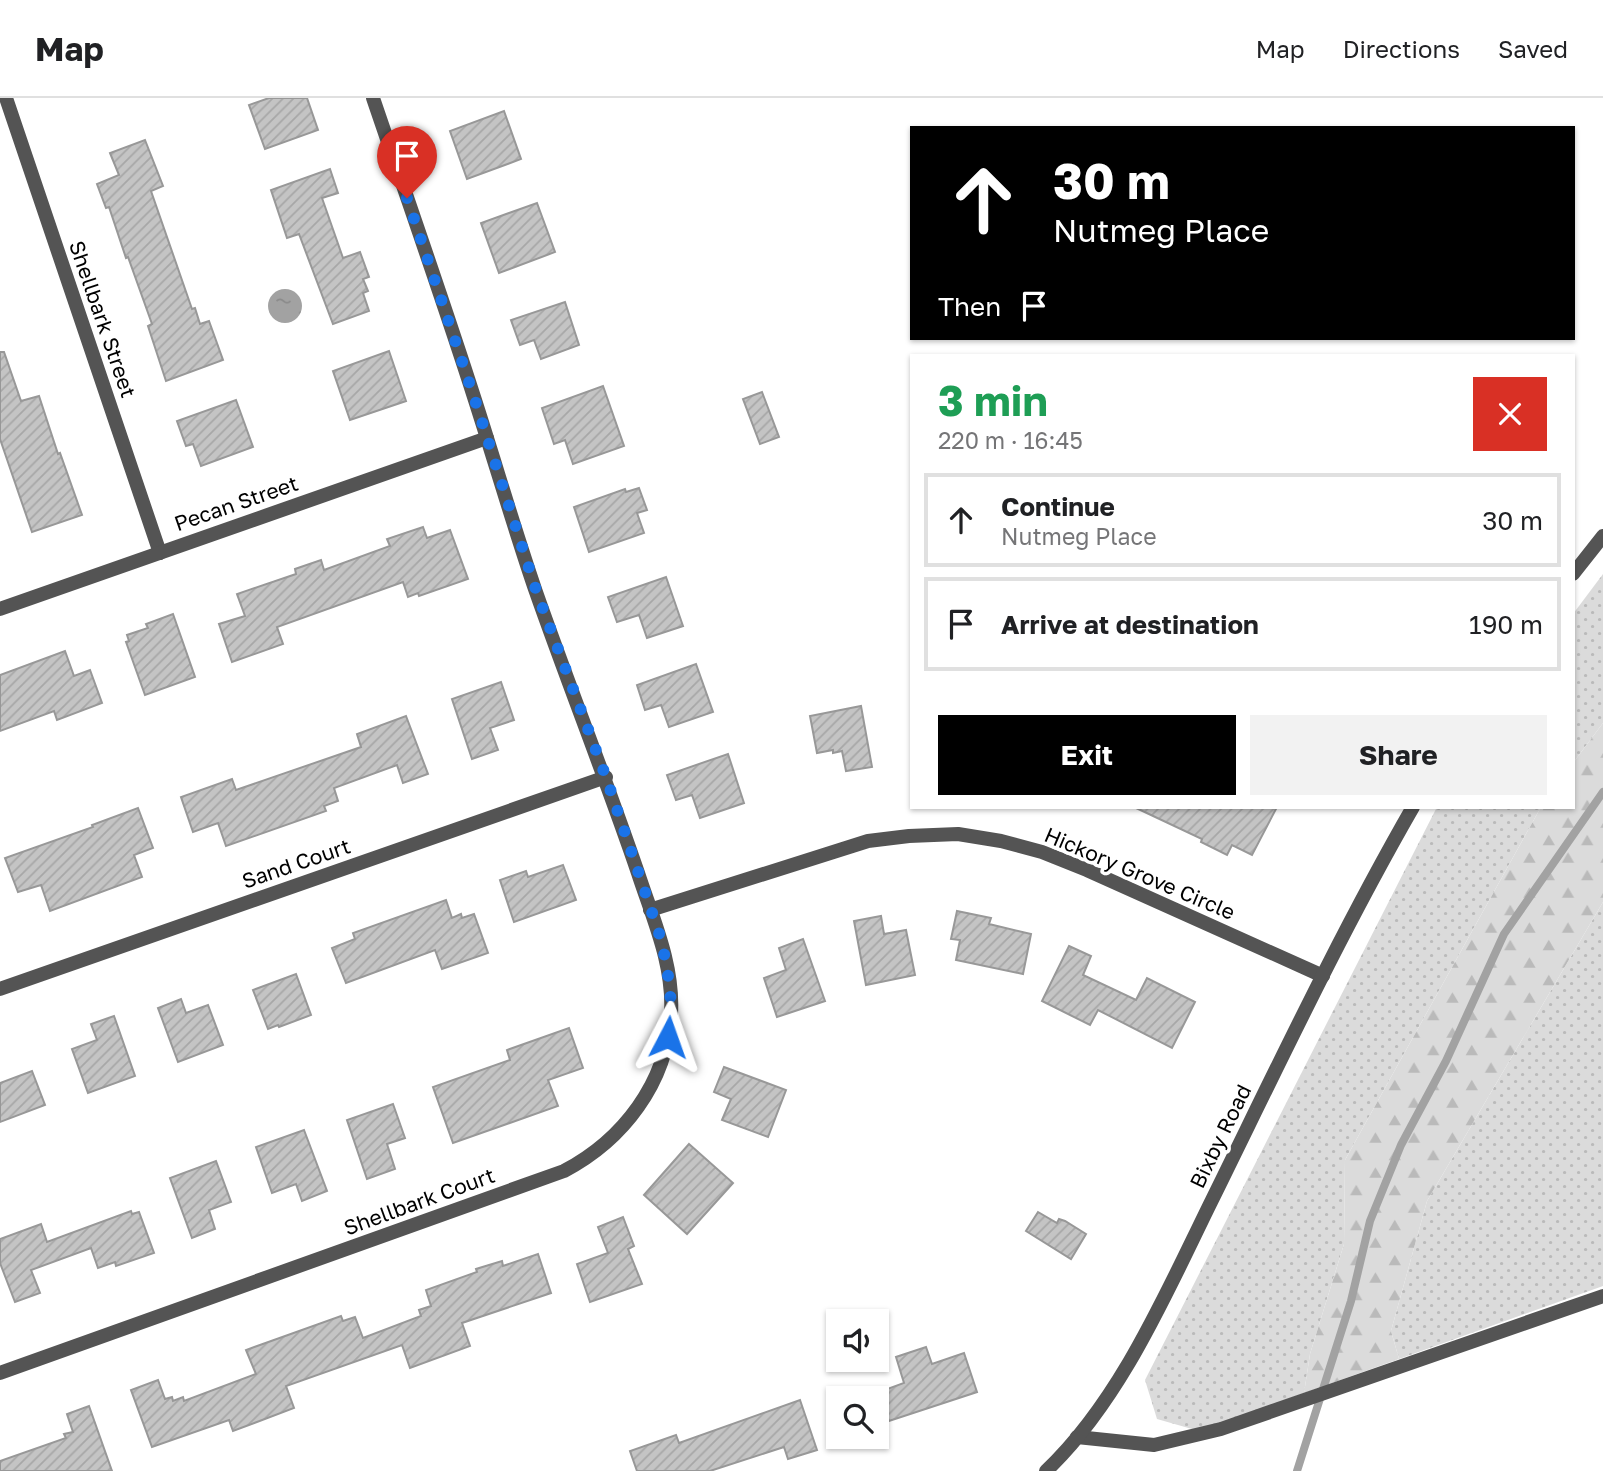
<!DOCTYPE html>
<meta charset="utf-8">
<style>
:root{--surface:#fff;--page:#f2f2f2;--text:#202124;--muted:#757577;--line:#e0e0e0;--accent:#000}
body{margin:0;font-family:"Golos Text",sans-serif;background:var(--page);color:var(--text);height:100vh;display:flex;flex-direction:column;font-size:26px;white-space:nowrap}
*{box-sizing:border-box;margin:0}
p{font-size:23px;color:var(--muted)}
.icon{flex:none;width:38px;height:38px;fill:none;stroke:currentColor;stroke-width:2;stroke-linecap:round;stroke-linejoin:round}
.map{position:relative;flex:1;overflow:hidden}
.details{position:absolute;left:910px;top:256px;width:665px;height:455px;display:flex;flex-direction:column;background:var(--surface);border-radius:0px;box-shadow:0 2px 5px #0004}
.details>*{flex:none}
.top-card{position:absolute;left:910px;top:28px;width:665px;height:214px;border-radius:0px;box-shadow:0 2px 5px #0004;background:#000;color:#fff;overflow:hidden}
.buttons{position:absolute;left:826px;top:1211px;display:grid;gap:14px}
.buttons a{display:grid;place-items:center;width:63px;height:63px;border-radius:0px;background:var(--surface);box-shadow:0 2px 5px #0004;font-size:35px}
.pin{position:absolute;display:grid;place-items:center;width:60px;height:60px;color:#fff;margin:-72px -30px;border-radius:50% 50% 50% 0;rotate:-45deg;box-shadow:0 0 7px #0007}
.pin .icon{rotate:45deg}
.me{position:absolute;width:77px;margin:-38px;rotate:4deg;stroke-linejoin:round;filter:drop-shadow(0 0 5px #0008)}
.turn{display:flex;align-items:center;gap:24px;height:147px;padding:0 28px;font-size:32px}
.turn .icon{width:91px;height:91px;stroke-width:2.5}
.turn b{display:block;font-size:49px;line-height:60px}
.then{display:flex;align-items:center;height:66px;padding:0 28px;background:#0003;gap:14px;font-size:26px}
.round{display:grid;place-items:center;flex:none;width:74px;height:74px;border-radius:0px;background:var(--page)}
.headline{display:flex;align-items:center;justify-content:space-between;height:119px;padding:0 28px}
h1{font-size:42px;font-weight:700;line-height:52px;color:#1e9e55}
.cta{display:flex;gap:14px;margin-top:auto;padding:14px 28px}
.cta a{flex:1;height:80px;border-radius:0px;background:var(--accent);color:#fff;font-size:28px;font-weight:700;line-height:80px;text-align:center}
.cta a+a{background:var(--page);color:var(--text)}
ul{padding:0;list-style:none}
li{display:flex;align-items:center;gap:21px;height:94px;margin:0 14px 10px;padding:0 14px;border:4px solid var(--line);border-radius:0px}
li div{flex:1}
li b{display:block;font-size:26px}
li em{font-style:normal}
header{display:flex;align-items:center;gap:42px;box-sizing:border-box;height:98px;padding:0 35px;background:var(--surface);border-bottom:2px solid var(--line)}
header strong{font-size:33px}
nav{display:flex;gap:38px;margin-inline-start:auto;font-size:24px}
.map>svg:first-child{display:block}
</style>
<header>
<strong>Map</strong>
<nav><a>Map</a><a>Directions</a><a>Saved</a></nav>
</header>
<div class="map">
<svg width="1603" height="1373" viewBox="0 0 1603 1373">
<defs>
<pattern id="grass-dots" width="8" height="8" patternUnits="userSpaceOnUse" patternTransform="scale(1.75)"><rect width="8" height="8" fill="#dbdbdb"/><path d="M2 2h.1M6 6h.1" fill="none" stroke="#bababa" stroke-width="1.8" stroke-linecap="round"/></pattern>
<pattern id="forest-firs" width="22" height="20" patternUnits="userSpaceOnUse" patternTransform="scale(1.75)"><rect width="22" height="20" fill="#dbdbdb"/><path d="M5 1l3.5 6h-7zM16 11l3.5 6h-7z" fill="#bababa"/></pattern>
<pattern id="water-ripples" width="26" height="14" patternUnits="userSpaceOnUse" patternTransform="scale(1.75)"><rect width="26" height="14" fill="#a2a2a2"/><path d="M2 4q2-2 4 0t4 0M15 11q2-2 4 0t4 0" fill="none" stroke="#8a8a8a"/></pattern>
<pattern id="building-hatch" width="6" height="6" patternUnits="userSpaceOnUse" patternTransform="scale(1.75)"><rect width="6" height="6" fill="#c4c4c4"/><path d="M-1 1l2-2M0 6l6-6M5 7l2-2" fill="none" stroke="#a7a7a7"/></pattern>
</defs>
<rect width="100%" height="100%" fill="#fff"/>
<g fill="url(#grass-dots)">
<path d="M 1603,476 L 1603,625 L 1573,665 L 1573,516 Z"/>
<path d="M 1437,709 L 1541,709 L 1345,1062 L 1344,1146 L 1310,1256 L 1304,1295 L 1199,1333 L 1157,1321 L 1145,1282 Z"/>
<path d="M 1603,804 L 1603,1188 L 1399,1261 L 1391,1233 L 1427,1103 Z"/>
</g>
<path fill="url(#forest-firs)" d="M 1603,625 L 1603,804 L 1427,1103 L 1391,1233 L 1399,1261 L 1304,1295 L 1310,1256 L 1344,1146 L 1345,1062 L 1541,709 L 1573,709 L 1573,665 Z"/>
<circle fill="url(#water-ripples)" cx="285" cy="208" r="17"/>
<g fill="none" stroke-linecap="round" stroke-linejoin="round">
<path stroke="#a2a2a2" stroke-width="8" d="M 1297,1373 L 1351,1203 L 1370,1123 L 1401,1047 L 1446,963 L 1504,836 L 1603,694"/>
</g>
<g fill="url(#building-hatch)" stroke="#989898" stroke-width="2">
<path d="M 269,0 L 307,0 L 318,32 L 265,51 L 249,7 Z"/>
<path d="M 504,13 L 521,61 L 467,81 L 450,33 Z"/>
<path d="M 145,42 L 163,88 L 151,93 L 192,211 L 195,210 L 200,226 L 209,223 L 223,262 L 166,283 L 148,228 L 152,226 L 128,159 L 126,160 L 109,109 L 106,110 L 97,86 L 119,77 L 110,55 Z"/>
<path d="M 330,71 L 338,95 L 322,100 L 343,160 L 360,154 L 369,179 L 363,181 L 368,193 L 363,195 L 369,213 L 333,226 L 299,136 L 287,140 L 271,92 Z"/>
<path d="M 537,105 L 555,154 L 499,175 L 481,125 Z"/>
<path d="M 565,204 L 579,247 L 541,261 L 534,242 L 520,247 L 511,222 Z"/>
<path d="M 389,253 L 406,303 L 350,322 L 333,273 Z"/>
<path d="M 0,254 L 4,254 L 21,303 L 39,298 L 58,356 L 60,355 L 82,417 L 32,434 L 0,341 Z"/>
<path d="M 603,288 L 624,348 L 573,366 L 565,342 L 554,346 L 542,310 Z"/>
<path d="M 762,294 L 779,339 L 760,346 L 743,301 Z"/>
<path d="M 236,302 L 253,349 L 201,368 L 193,346 L 186,348 L 177,323 Z"/>
<path d="M 639,390 L 647,412 L 637,415 L 644,435 L 589,454 L 574,409 L 625,391 L 626,394 Z"/>
<path d="M 423,429 L 427,440 L 450,432 L 468,481 L 419,498 L 418,495 L 408,499 L 403,484 L 277,529 L 283,546 L 232,564 L 219,526 L 245,518 L 237,496 L 296,476 L 295,471 L 321,462 L 324,472 L 390,448 L 387,441 Z"/>
<path d="M 666,479 L 683,528 L 647,540 L 639,517 L 617,524 L 608,499 Z"/>
<path d="M 173,516 L 195,579 L 145,597 L 126,544 L 129,543 L 127,537 L 148,530 L 146,526 Z"/>
<path d="M 65,553 L 74,578 L 90,572 L 102,605 L 57,622 L 54,613 L 0,633 L 0,577 Z"/>
<path d="M 696,566 L 713,614 L 669,629 L 661,607 L 645,612 L 637,587 Z"/>
<path d="M 501,584 L 514,622 L 490,630 L 498,652 L 472,661 L 452,601 Z"/>
<path d="M 861,608 L 872,669 L 846,673 L 842,653 L 833,655 L 833,652 L 817,655 L 810,618 Z"/>
<path d="M 406,618 L 428,676 L 403,685 L 397,667 L 334,690 L 338,703 L 324,708 L 326,713 L 226,748 L 218,725 L 193,734 L 181,699 L 232,681 L 236,692 L 361,649 L 357,636 Z"/>
<path d="M 728,656 L 744,705 L 700,720 L 692,697 L 676,702 L 667,677 Z"/>
<path d="M 1134,709 L 1277,709 L 1252,757 L 1232,747 L 1227,757 L 1201,744 L 1202,741 Z"/>
<path d="M 138,710 L 153,750 L 134,757 L 142,779 L 50,813 L 41,787 L 18,794 L 5,760 L 93,729 L 92,727 Z"/>
<path d="M 563,767 L 576,802 L 514,824 L 500,782 L 526,773 L 528,779 Z"/>
<path d="M 446,802 L 452,820 L 461,816 L 462,820 L 474,816 L 488,855 L 442,871 L 435,852 L 346,885 L 332,850 L 355,841 L 353,835 Z"/>
<path d="M 957,813 L 991,820 L 989,826 L 1031,836 L 1023,876 L 956,862 L 960,842 L 951,841 Z"/>
<path d="M 881,818 L 884,836 L 906,832 L 915,877 L 866,887 L 854,823 Z"/>
<path d="M 803,841 L 825,903 L 777,919 L 764,880 L 786,872 L 779,850 Z"/>
<path d="M 1069,848 L 1091,858 L 1083,877 L 1136,902 L 1147,880 L 1195,904 L 1172,950 L 1098,912 L 1090,927 L 1042,903 Z"/>
<path d="M 296,876 L 311,917 L 279,929 L 278,927 L 268,931 L 253,892 Z"/>
<path d="M 181,901 L 186,915 L 208,907 L 223,947 L 178,964 L 158,910 Z"/>
<path d="M 114,918 L 135,978 L 88,995 L 72,951 L 97,942 L 91,926 Z"/>
<path d="M 569,930 L 583,970 L 548,982 L 558,1008 L 453,1045 L 433,989 L 510,962 L 507,952 Z"/>
<path d="M 724,969 L 786,992 L 768,1039 L 722,1022 L 731,1001 L 714,994 Z"/>
<path d="M 32,973 L 45,1007 L 0,1024 L 0,985 Z"/>
<path d="M 393,1006 L 405,1040 L 387,1046 L 395,1071 L 367,1081 L 347,1022 Z"/>
<path d="M 304,1032 L 327,1093 L 302,1103 L 296,1086 L 272,1095 L 256,1049 Z"/>
<path d="M 689,1046 L 733,1085 L 687,1136 L 644,1097 Z"/>
<path d="M 216,1063 L 231,1104 L 209,1112 L 215,1131 L 192,1140 L 170,1080 Z"/>
<path d="M 131,1113 L 132,1116 L 139,1114 L 154,1155 L 116,1168 L 115,1164 L 98,1170 L 91,1150 L 31,1172 L 40,1195 L 15,1204 L 0,1165 L 0,1141 L 41,1126 L 47,1144 Z"/>
<path d="M 1038,1114 L 1057,1125 L 1059,1121 L 1065,1123 L 1086,1136 L 1071,1161 L 1026,1133 Z"/>
<path d="M 623,1119 L 634,1148 L 628,1151 L 642,1186 L 590,1204 L 577,1166 L 608,1155 L 598,1129 Z"/>
<path d="M 538,1156 L 551,1195 L 462,1225 L 470,1248 L 410,1270 L 402,1247 L 286,1288 L 294,1310 L 233,1333 L 229,1322 L 152,1349 L 131,1292 L 158,1282 L 165,1301 L 172,1299 L 173,1303 L 183,1299 L 184,1303 L 256,1276 L 246,1252 L 341,1218 L 343,1223 L 355,1219 L 363,1240 L 421,1218 L 419,1212 L 431,1208 L 426,1192 L 477,1174 L 476,1171 L 502,1163 L 503,1168 Z"/>
<path d="M 926,1249 L 932,1266 L 964,1255 L 977,1294 L 889,1323 L 879,1294 L 904,1285 L 896,1259 Z"/>
<path d="M 800,1302 L 817,1352 L 788,1361 L 784,1349 L 710,1373 L 637,1373 L 630,1353 L 676,1337 L 679,1345 Z"/>
<path d="M 89,1308 L 112,1373 L 0,1373 L 0,1363 L 66,1340 L 64,1336 L 73,1334 L 67,1316 Z"/>
</g>
<g fill="none" stroke-linecap="round" stroke-linejoin="round">
<path stroke="#545454" stroke-width="14" d="M 1077,1339 L 1154,1347 L 1221,1331 L 1603,1198"/>
<g stroke="#545454" stroke-width="14">
<path d="M 6,0 L 160,455"/>
<path d="M 0,511 L 487,340"/>
<path d="M 650,812 L 868,743 L 909,738 L 958,736 L 1001,743 L 1042,754 L 1087,772 L 1323,878"/>
<path d="M 0,891 L 606,679"/>
<path d="M 0,1275 L 564,1073 C 623,1042 667,985 671,916 C 674,867 653,821 638,775 C 606,681 569,588 536,494 C 514,430 495,364 474,299 C 442,199 407,100 373,0"/>
</g>
<g stroke="#545454" stroke-width="14">
<path d="M 1573,476 L 1603,438"/>
<path d="M 1046,1373 C 1121,1302 1167,1193 1212,1102 C 1277,970 1340,836 1413,709"/>
</g>
</g>
<g fill="none" stroke-linecap="round" stroke-linejoin="round">
<path stroke="#1a73e8" stroke-width="12" stroke-dasharray="0 21.6" d="M 407,100 L 474,299 L 537,495 L 606,679 L 662,844 L 670,889 L 671,916 L 668,939"/>
</g>
<g text-anchor="middle" dominant-baseline="central" stroke-width="7" stroke-linejoin="round" paint-order="stroke">
<g font-size="21" fill="#000" stroke="#fff">
<text transform="translate(103 221) rotate(71)">Shellbark Street</text>
<text transform="translate(236 405) rotate(-19)">Pecan Street</text>
<text transform="translate(296 765) rotate(-19)">Sand Court</text>
<text transform="translate(1140 775) rotate(23)">Hickory Grove Circle</text>
<text transform="translate(1220 1038) rotate(-64)">Bixby Road</text>
<text transform="translate(419 1103) rotate(-20)">Shellbark Court</text>
</g>
</g>
</svg>
<div class="buttons">
<a><svg class="icon" aria-label="sound" viewBox="0 0 24 24"><path d="M4 9h4l5-4v14l-5-4H4zM17 9q2 3 0 6"/></svg></a>
<a><svg class="icon" aria-label="search" viewBox="0 0 24 24"><circle cx="10" cy="10" r="6"/><path d="M15 15l6 6"/></svg></a>
</div>
<div class="pin" style="left:407px;top:100px;background:#d93025"><svg class="icon" aria-label="arrive" viewBox="0 0 24 24"><path d="M6 21V4h12l-3 4 3 4H6"/></svg></div>
<svg class="me" style="left:668px;top:939px" viewBox="-20 -20 40 40"><path d="M0-17L14 15 0 8-14 15z" fill="#1a73e8" stroke="#fff" stroke-width="4"/></svg>
<div class="top-card">
<div class="turn"><svg class="icon" aria-label="ahead" viewBox="0 0 24 24"><path d="M12 20V5M6 11l6-6 6 6"/></svg><div><b>30 m</b>Nutmeg Place</div></div>
<div class="then">Then<svg class="icon" aria-label="arrive" viewBox="0 0 24 24"><path d="M6 21V4h12l-3 4 3 4H6"/></svg></div>
</div>
<section class="details">
<div class="headline"><div><h1>3 min</h1><p>220 m · 16:45</p></div><a class="round" style="background:#d93025;color:#fff"><svg class="icon" aria-label="close" viewBox="0 0 24 24"><path d="M6 6l12 12M18 6L6 18"/></svg></a></div>
<ul>
<li><svg class="icon" aria-label="ahead" viewBox="0 0 24 24"><path d="M12 20V5M6 11l6-6 6 6"/></svg><div><b>Continue</b><p>Nutmeg Place</p></div><em>30 m</em></li>
<li><svg class="icon" aria-label="arrive" viewBox="0 0 24 24"><path d="M6 21V4h12l-3 4 3 4H6"/></svg><div><b>Arrive at destination</b></div><em>190 m</em></li>
</ul>
<div class="cta"><a>Exit</a><a>Share</a></div>
</section>
</div>
